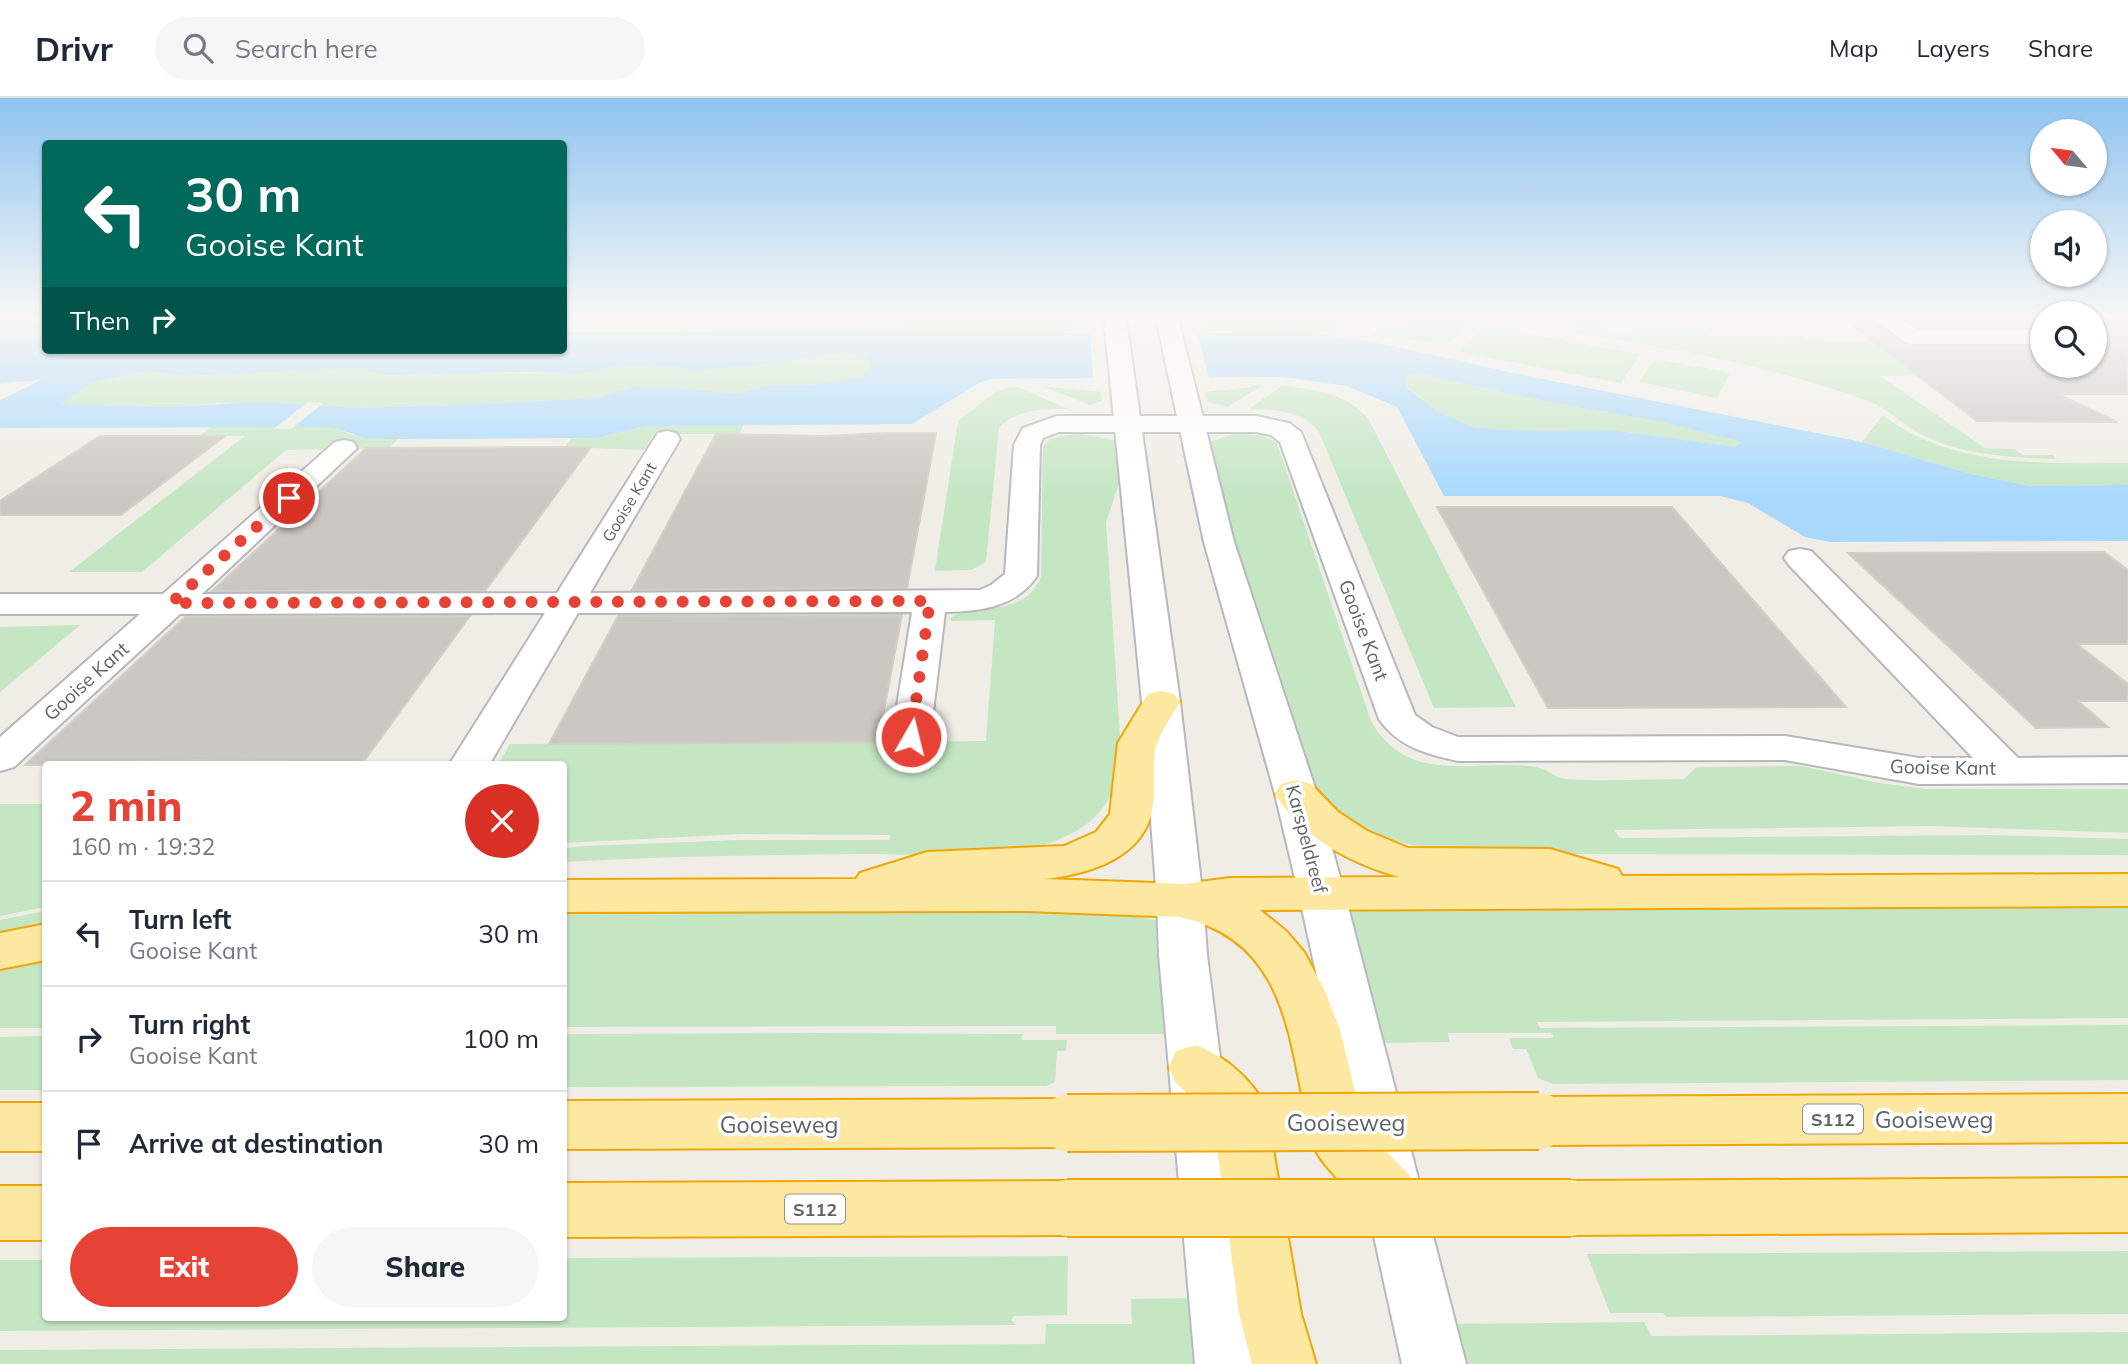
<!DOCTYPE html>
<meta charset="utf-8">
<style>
:root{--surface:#fff;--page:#f6f6f7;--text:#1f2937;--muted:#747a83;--line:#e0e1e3;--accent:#e64236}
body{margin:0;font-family:Mulish,sans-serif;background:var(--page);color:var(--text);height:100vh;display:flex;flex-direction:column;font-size:26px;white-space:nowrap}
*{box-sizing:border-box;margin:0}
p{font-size:23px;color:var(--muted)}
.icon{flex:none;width:38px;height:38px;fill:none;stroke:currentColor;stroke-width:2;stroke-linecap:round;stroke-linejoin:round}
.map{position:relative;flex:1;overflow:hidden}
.details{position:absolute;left:42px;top:663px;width:525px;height:560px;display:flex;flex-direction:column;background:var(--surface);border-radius:7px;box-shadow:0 2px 5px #0004}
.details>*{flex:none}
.top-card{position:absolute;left:42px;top:42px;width:525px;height:214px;border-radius:7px;box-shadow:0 2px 5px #0004;background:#00695c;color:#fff;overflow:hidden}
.needle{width:46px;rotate:299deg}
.controls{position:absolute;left:2030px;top:21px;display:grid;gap:14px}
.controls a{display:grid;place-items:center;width:77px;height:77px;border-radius:50%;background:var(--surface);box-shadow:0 2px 5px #0004;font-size:35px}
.pin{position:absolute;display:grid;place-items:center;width:60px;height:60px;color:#fff;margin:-30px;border:4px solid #fff;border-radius:50%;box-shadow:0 2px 7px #0007}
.me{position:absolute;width:77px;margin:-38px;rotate:8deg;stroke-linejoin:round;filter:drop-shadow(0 0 5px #0008)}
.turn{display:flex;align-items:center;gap:24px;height:147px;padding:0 28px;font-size:32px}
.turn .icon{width:91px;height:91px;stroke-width:2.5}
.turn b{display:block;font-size:49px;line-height:60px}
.then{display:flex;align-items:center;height:66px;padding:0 28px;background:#0003;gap:14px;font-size:26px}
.round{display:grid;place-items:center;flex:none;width:74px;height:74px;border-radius:37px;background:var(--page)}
.head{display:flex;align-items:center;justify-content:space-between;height:119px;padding:0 28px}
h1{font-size:42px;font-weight:800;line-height:52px;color:var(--accent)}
.action{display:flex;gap:14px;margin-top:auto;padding:14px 28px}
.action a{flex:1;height:80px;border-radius:42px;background:var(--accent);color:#fff;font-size:28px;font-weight:800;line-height:80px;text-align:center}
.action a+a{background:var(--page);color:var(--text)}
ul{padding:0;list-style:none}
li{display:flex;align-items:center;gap:21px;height:105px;padding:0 28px;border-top:2px solid var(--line)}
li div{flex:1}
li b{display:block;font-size:26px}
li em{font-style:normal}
header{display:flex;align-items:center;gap:42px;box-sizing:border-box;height:98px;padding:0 35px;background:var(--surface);border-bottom:2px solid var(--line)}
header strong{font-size:33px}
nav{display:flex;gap:38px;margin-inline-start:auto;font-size:24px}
.search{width:490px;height:63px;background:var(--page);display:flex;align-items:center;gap:18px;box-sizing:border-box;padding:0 24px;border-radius:38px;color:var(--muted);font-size:26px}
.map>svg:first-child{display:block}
</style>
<header>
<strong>Drivr</strong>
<div class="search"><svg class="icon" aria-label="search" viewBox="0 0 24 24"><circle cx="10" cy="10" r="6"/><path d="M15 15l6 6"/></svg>Search here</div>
<nav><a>Map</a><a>Layers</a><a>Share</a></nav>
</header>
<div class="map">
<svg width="2128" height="1266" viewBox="0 0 2128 1266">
<rect width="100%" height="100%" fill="#f0ede6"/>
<g fill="#c4e6c3">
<path d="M 0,220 L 45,220 L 45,237 L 0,240 Z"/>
<path d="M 564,220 L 691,220 L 650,222 L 642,225 L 617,227 L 565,226 Z"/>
<path d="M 710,220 L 919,220 L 911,225 L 727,226 L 724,222 L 708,221 Z"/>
<path d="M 926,220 L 1072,220 L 1075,234 L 713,235 L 716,231 L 724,229 L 835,229 L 962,224 L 919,225 Z"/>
<path d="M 1225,220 L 1355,220 L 1319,236 L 1299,233 L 1207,233 L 1202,222 Z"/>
<path d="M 1580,220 L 1592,220 L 1605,233 L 1614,236 L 1699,231 L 1708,238 L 1801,238 L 1807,242 L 1888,245 L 1938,277 L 1880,278 L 1985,350 L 2015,351 L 2023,357 L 2053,357 L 2057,361 C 2012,360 1958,357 1917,334 C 1900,324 1887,310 1868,303 C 1774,269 1676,250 1578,236 L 1574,235 Z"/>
<path d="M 1429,221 L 1473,225 L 1448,246 L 1366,237 Z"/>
<path d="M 1484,228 L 1640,256 L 1621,285 L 1459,254 Z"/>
<path d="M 851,255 L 864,259 L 872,267 L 864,278 L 822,286 L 773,287 L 733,296 L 694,291 L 636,289 L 594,300 L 486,306 L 357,310 L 218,305 L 169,309 L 60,306 L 93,284 L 148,273 L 188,278 L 359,270 L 380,273 L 577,276 L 624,267 L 665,268 L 693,273 L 779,265 L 824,256 Z"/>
<path d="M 1655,261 L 1730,275 L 1717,300 L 1639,284 Z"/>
<path d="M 1421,276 L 1563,307 L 1663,324 L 1743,344 L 1736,349 L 1618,333 L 1507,332 L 1472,329 L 1437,313 L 1406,288 L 1405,279 Z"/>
<path d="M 1251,287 L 1262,287 L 1228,309 L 1207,304 L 1205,294 L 1252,289 Z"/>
<path d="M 1042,288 L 1101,294 L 1102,303 L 1090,307 Z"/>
<path d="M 1282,288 C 1313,291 1350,296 1369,322 L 1516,609 L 1434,610 L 1319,334 C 1305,313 1272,311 1249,311 Z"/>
<path d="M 1011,289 L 1018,289 L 1068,311 C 1045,311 1015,311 999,330 L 986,464 L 971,472 L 935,473 L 958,323 L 997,293 Z"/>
<path d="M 1883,317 C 1953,371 2044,365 2128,365 L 2128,387 L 2031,388 L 1975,377 L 1862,344 Z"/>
<path d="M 743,327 L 740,336 L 654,336 L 644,352 L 565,349 L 571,341 L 597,340 L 646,328 Z"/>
<path d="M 211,329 L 333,329 L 353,337 L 398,341 L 389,350 L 286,352 L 142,474 L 69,474 L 245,338 L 200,338 Z"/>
<path d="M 1077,335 L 1118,343 L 1122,377 L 1106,424 L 1122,668 C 1110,710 1093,729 1050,745 C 996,764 923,756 866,756 C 765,757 664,758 564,764 L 564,750 L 587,748 L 737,742 L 890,742 L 890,737 L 742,736 L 564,745 L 564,667 L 498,667 L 510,646 L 986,643 L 995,522 L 951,523 L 951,520 C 967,503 1026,523 1041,478 L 1043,349 L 1050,341 Z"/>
<path d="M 1237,335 L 1263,338 L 1277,345 L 1371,623 C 1409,690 1476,660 1536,669 C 1547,671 1555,680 1566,681 C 1605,684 1645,681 1684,681 L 1697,669 L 1801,668 L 1879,685 L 1926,691 L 2128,691 L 2128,735 L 1931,728 L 1614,732 L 1620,740 L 1989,737 L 2128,741 L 2128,757 L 1497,756 C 1419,751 1368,749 1312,687 L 1228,435 L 1206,345 Z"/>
<path d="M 80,527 L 0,594 L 0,529 Z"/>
<path d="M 0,706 L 45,706 L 45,809 L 0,818 Z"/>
<path d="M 2128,808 L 2128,920 L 1537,924 L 1540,930 L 2128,927 L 2128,982 L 1553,986 L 1538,980 L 1526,951 L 1513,951 L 1509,940 L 1552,940 L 1554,938 L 1550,935 L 1448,935 L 1450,944 L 1378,945 L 1348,811 Z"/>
<path d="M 1042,811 L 1116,816 L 1162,823 L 1170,936 L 1056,936 L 1056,928 L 564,929 L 564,814 Z"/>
<path d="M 45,813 L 45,830 L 0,840 L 0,822 Z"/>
<path d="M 45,858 L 45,930 L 0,930 L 0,866 Z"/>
<path d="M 808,935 L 1024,936 L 1021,939 L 1022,942 L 1067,942 L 1066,953 L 1057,953 L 1055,984 L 1046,988 L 564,989 L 564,936 Z"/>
<path d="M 45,938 L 45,992 L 0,992 L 0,939 Z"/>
<path d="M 2128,1153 L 2128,1216 L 1666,1219 L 1663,1215 L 1610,1215 L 1587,1156 Z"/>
<path d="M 1068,1158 L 1067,1217 L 1014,1218 L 1011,1222 L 1016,1227 L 0,1233 L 0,1162 L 45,1162 L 46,1220 L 564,1220 L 564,1160 Z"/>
<path d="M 1192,1200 L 1198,1266 L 0,1266 L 0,1252 L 1045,1246 L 1046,1226 L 1132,1226 L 1131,1201 Z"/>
<path d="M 1644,1224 L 1651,1238 L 2128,1234 L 2128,1266 L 1461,1266 L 1451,1226 Z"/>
</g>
<path fill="#a8d9fd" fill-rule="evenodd" d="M 880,233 L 1171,236 L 1299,233 L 1379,245 L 1513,275 L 1862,344 L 1975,377 L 2031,388 L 2128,387 L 2128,443 L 1830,444 L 1805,439 L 1748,405 L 1720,398 L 1444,398 L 1397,309 L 1347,288 L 1282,279 L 991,281 L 979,285 L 912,326 L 646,328 L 597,340 L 382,341 L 365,340 L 332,329 L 0,330 L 0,302 L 42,282 L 0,285 L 0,240 L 45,237 L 46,252 L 564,252 L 564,234 ZM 851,255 L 864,259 L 872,267 L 863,278 L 822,286 L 773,287 L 733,296 L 694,291 L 636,289 L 594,300 L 486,306 L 357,310 L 262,304 L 169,309 L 61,306 L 93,284 L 148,273 L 188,278 L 359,270 L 386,277 L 526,274 L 577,276 L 624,267 L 665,268 L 692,273 L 779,265 L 824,256 ZM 1421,276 L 1563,307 L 1663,324 L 1742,344 L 1736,349 L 1618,333 L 1507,332 L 1472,329 L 1437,313 L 1406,289 L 1405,279 Z"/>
<g fill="#f0ede6">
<path d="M 1196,230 L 1210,283 L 1093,283 L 1090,231 L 1171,233 Z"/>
<path d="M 308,304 L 324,305 L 291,331 L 273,331 Z"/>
</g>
<g fill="#cbc8c3" stroke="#d4cfc4" stroke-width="2">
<path d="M 1842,220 L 1869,220 L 1903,246 L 1912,249 L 2042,249 L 2042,268 L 2095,268 L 2095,223 L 2128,222 L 2128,296 L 2058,296 L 2117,324 L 1977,323 Z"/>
<path d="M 1904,220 L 2017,220 L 2042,223 L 2042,229 L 1919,229 Z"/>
<path d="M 885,335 L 936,335 L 907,490 L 632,492 L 716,336 L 825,338 Z"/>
<path d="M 100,338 L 225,338 L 121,417 L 0,417 L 0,403 Z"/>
<path d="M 591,349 L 485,493 L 212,493 L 366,350 Z"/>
<path d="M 1437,409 L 1672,409 L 1846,609 L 1548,610 Z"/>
<path d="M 2104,454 L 2128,472 L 2128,546 L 2077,546 L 2128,586 L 2128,603 L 2078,603 L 2108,629 L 2036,630 L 1848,455 Z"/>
<path d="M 902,517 L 878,644 L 549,646 L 618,518 Z"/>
<path d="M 470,518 L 361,667 L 284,667 L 287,663 L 196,662 L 106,664 L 104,667 L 25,667 L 185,519 Z"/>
</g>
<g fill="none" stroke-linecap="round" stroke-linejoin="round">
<defs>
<g id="minor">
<path d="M 1872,220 L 1898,220 L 1918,232 L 2042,232 L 2042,246 L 1913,246 L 1905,244 Z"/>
<path d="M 1057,318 L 1256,318 L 1289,325 L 1301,334 L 1415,617 L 1432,629 L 1458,639 L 1785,638 L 1919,660 L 1973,660 L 1789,467 L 1784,460 L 1789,453 L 1800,451 L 1811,453 L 2018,660 L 2128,659 L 2128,685 L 1919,686 L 1785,662 L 1458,663 C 1427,656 1398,649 1379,621 L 1280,344 L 1271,337 L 1256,334 L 1059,334 L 1043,340 L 1040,347 L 1037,478 C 1016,509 981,513 945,514 L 930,639 L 925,647 L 911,651 L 897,647 L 892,639 L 912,514 L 578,515 L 489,667 L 449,667 L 545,515 L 180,516 L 14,669 L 0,673 L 0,639 L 140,516 L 0,516 L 0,496 L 163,496 L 335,344 L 344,342 L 353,344 L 357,350 L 202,496 L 557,495 L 654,341 L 658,335 L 667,333 L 676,335 L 680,341 L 590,495 L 980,492 L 991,487 L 1005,476 L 1014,347 L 1023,330 Z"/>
</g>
<g id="tertiary">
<path d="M 1104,220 L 1126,220 L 1180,604 L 1203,802 L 1196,814 L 1180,819 L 1164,814 L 1157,802 L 1142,604 Z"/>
<path d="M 1156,220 L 1178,220 L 1234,444 L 1317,696 L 1345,797 L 1338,809 L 1322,813 L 1306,809 L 1299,797 L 1275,696 L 1204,444 Z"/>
</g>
<g id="secondary">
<path d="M 1322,781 L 1338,785 L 1345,797 L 1466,1266 L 1402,1266 L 1299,797 L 1306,785 Z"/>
<path d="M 1180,785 L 1196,790 L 1203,802 L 1207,857 L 1259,1266 L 1195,1266 L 1159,857 L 1157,802 L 1164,790 Z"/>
</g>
<g id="trunk">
<path d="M 1161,593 L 1174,596 L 1180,604 C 1171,620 1159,635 1155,653 C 1152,671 1156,689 1153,707 C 1146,760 1089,776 1045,781 L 1184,786 L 1230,780 L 1399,779 C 1350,765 1303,740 1275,696 L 1281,686 L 1296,682 L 1311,686 L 1338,714 L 1367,733 L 1408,750 L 1550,751 L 1618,771 L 1622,778 L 2128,776 L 2128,808 L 1260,812 L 1286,833 L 1304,854 L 1325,893 L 1340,932 L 1364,1030 L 1412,1080 L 1421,1099 L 1412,1118 L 1392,1126 C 1368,1117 1364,1109 1347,1091 C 1334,1076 1319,1063 1312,1044 C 1306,1028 1305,1009 1301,992 C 1286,912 1271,839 1180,819 L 1028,813 L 564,814 L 564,782 L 856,781 L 860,775 L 927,754 L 1064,748 L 1096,734 L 1110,716 L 1118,645 L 1148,596 Z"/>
<path d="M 46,826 L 46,862 L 0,871 L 0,835 Z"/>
<path d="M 1195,947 C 1224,957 1253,982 1266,1010 L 1301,1216 L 1316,1266 L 1252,1266 L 1239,1216 L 1213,1020 L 1176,985 L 1169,969 L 1176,953 Z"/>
<path d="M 2128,996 L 2128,1044 L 1539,1047 L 1520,1040 L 1512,1023 L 1520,1006 L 1539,999 Z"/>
<path d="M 1067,1001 L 1086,1008 L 1094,1025 L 1086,1042 L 1067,1049 L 564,1051 L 564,1003 Z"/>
<rect x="0" y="1005" width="46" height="48"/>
<path d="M 2128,1080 L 2128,1134 L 1571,1137 L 1550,1129 L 1542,1110 L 1550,1091 L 1571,1083 Z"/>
<path d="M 1067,1083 L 1088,1091 L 1096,1110 L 1088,1129 L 1067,1137 L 564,1139 L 564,1085 Z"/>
<rect x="0" y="1088" width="46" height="54"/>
</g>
</defs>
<use href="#minor" stroke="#b6b8bc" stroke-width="4"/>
<use href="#tertiary" stroke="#b6b8bc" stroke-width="4"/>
<use href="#secondary" stroke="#b7babf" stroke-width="4"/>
<use href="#trunk" stroke="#f1a605" stroke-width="4"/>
<use href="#minor" fill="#fff" fill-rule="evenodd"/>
<use href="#tertiary" fill="#fff" fill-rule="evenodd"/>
<use href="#secondary" fill="#fff" fill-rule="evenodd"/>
<use href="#trunk" fill="#fce8a0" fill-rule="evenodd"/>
<defs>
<g id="trunk-bridge">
<path d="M 1067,1025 L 1539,1023"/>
<path d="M 1067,1110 L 1571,1110"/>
</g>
</defs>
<use href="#trunk-bridge" stroke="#f1a605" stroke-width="60" stroke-linecap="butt"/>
<use href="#trunk-bridge" stroke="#fce8a0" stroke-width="56"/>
</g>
<linearGradient id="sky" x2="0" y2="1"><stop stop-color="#8ec3f0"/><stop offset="0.55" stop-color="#f8f7f4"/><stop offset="1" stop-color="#f8f7f4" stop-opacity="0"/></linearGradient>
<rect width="2128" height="398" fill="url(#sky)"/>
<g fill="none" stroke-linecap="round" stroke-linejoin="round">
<path stroke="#e64236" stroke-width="12" stroke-dasharray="0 21.6" d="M 289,400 L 171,505 L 930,503 L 911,639"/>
</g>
<g text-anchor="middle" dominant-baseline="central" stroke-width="7" stroke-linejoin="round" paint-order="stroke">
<g font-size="16" fill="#5e6166" stroke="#fff">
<text transform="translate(629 404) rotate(-59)">Gooise Kant</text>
</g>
<g fill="#fff" stroke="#8e9094" stroke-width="2">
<rect x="1803" y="1006.5" width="60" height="29" rx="5"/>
<rect x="785" y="1096.5" width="60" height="29" rx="5"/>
</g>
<g font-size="18" font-weight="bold" fill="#5e6166">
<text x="1833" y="1021">S112</text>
<text x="815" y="1111">S112</text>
</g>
<g font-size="19" fill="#5e6166" stroke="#fff">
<text transform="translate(1364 532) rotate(69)">Gooise Kant</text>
<text transform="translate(86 583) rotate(-42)">Gooise Kant</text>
<text transform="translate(1943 669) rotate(1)">Gooise Kant</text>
<text transform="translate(1307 741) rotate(75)">Karspeldreef</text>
</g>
<g font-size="23" fill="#5e6166" stroke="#fff">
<text x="1934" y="1021">Gooiseweg</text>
<text x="1346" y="1024">Gooiseweg</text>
<text x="779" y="1026">Gooiseweg</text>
</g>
</g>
</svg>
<div class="controls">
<a><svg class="needle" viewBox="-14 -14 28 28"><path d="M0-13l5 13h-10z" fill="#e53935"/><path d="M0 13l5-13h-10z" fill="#747a83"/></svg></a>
<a><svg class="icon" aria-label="sound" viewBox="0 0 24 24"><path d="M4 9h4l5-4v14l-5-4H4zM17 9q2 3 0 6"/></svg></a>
<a><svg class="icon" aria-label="search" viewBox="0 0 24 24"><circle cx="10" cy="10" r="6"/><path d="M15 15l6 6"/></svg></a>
</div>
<div class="pin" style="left:289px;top:400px;background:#d93025"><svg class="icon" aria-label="arrive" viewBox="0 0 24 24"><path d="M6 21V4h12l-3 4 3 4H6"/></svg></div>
<svg class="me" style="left:911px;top:639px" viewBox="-20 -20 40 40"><circle r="17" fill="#e64236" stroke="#fff" stroke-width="3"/><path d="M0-11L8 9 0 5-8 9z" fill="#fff"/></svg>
<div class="top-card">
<div class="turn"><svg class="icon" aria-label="left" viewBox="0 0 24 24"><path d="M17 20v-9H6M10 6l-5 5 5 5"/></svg><div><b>30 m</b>Gooise Kant</div></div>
<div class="then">Then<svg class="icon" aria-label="right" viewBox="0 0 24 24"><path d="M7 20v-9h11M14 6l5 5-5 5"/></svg></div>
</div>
<section class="details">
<div class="head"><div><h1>2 min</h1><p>160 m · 19:32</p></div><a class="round" style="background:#d93025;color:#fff"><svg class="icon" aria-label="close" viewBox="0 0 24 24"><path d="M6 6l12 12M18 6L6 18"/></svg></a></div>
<ul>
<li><svg class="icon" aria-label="left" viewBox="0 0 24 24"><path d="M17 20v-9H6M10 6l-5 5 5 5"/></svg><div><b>Turn left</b><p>Gooise Kant</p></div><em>30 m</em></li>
<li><svg class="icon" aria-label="right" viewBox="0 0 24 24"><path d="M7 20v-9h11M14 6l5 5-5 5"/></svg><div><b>Turn right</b><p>Gooise Kant</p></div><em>100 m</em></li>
<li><svg class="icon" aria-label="arrive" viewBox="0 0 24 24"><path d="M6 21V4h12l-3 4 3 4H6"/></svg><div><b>Arrive at destination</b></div><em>30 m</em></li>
</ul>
<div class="action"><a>Exit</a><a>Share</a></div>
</section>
</div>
